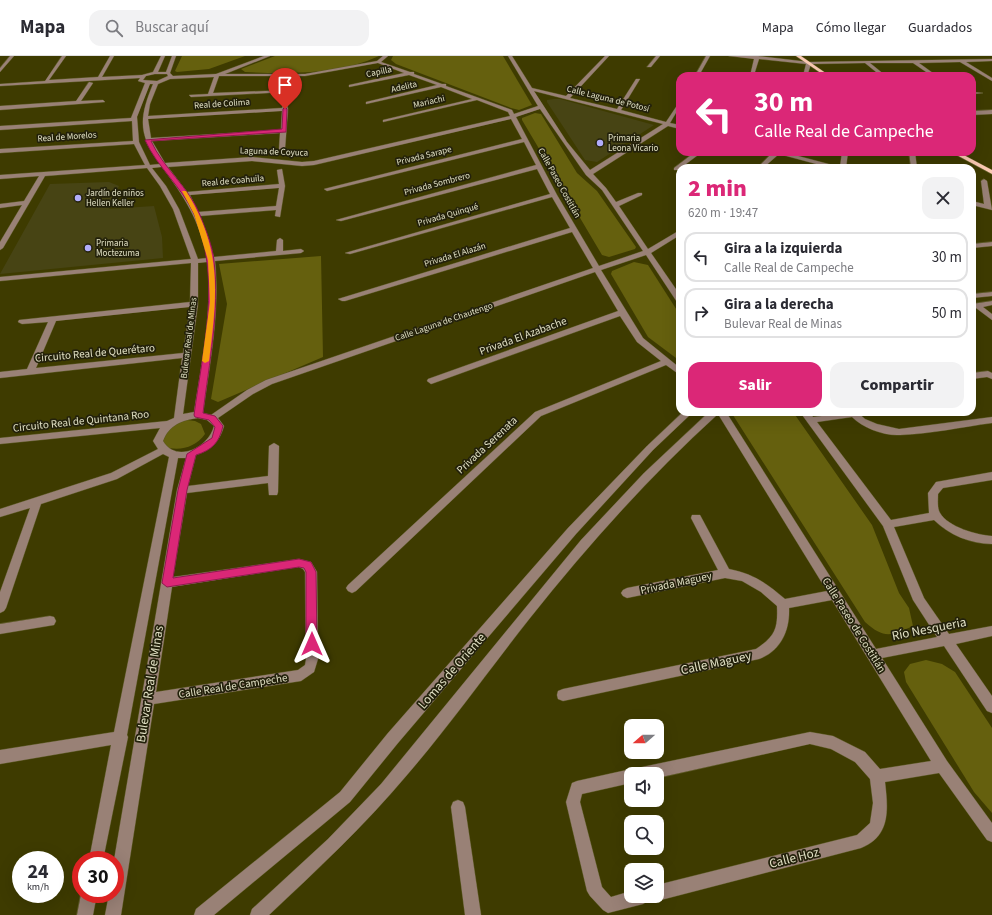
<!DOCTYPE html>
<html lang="es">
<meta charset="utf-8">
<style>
:root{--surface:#fff;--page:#f2f2f3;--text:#2b2b33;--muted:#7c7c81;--line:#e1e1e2;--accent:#db2777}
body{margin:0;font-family:"Source Sans 3",sans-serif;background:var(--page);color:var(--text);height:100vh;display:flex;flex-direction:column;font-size:15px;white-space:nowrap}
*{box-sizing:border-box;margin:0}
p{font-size:13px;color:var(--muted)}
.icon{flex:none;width:22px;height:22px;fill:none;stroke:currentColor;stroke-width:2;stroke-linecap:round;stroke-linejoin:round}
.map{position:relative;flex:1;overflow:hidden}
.sheet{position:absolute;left:676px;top:108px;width:300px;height:252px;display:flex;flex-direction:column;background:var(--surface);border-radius:12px;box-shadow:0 4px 16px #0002}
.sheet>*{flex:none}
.banner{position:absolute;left:676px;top:16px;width:300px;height:84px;border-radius:12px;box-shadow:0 4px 16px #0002;background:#db2777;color:#fff;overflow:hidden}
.needle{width:26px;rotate:250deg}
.buttons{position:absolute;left:624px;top:663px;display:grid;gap:8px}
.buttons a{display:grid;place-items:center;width:40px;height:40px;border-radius:8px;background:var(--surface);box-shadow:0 4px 16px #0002;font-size:20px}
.speed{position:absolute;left:12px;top:795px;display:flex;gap:8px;font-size:20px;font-weight:700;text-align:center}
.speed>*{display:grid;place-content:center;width:52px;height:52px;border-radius:50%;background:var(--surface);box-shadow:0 4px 16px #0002;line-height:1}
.speed small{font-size:10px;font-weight:400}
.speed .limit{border:6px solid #d22;background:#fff;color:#111}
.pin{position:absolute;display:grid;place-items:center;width:34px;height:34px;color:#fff;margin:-41px -17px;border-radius:50% 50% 50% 0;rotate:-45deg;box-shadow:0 0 4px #0007}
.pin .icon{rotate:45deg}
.me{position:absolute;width:44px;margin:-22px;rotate:0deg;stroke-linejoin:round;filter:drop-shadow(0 0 3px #0008)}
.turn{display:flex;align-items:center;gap:14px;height:84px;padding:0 12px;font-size:18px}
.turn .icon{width:52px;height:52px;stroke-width:2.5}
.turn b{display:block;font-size:28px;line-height:34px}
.round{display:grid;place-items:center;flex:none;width:42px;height:42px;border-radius:12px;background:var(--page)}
.headline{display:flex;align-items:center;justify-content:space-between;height:68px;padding:0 12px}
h1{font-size:24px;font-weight:800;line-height:30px;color:var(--accent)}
.cta{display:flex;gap:8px;margin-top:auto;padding:8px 12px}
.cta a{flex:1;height:46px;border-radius:12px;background:var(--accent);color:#fff;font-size:16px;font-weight:800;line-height:46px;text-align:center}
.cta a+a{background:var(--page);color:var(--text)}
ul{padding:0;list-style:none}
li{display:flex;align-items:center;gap:12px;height:50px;margin:0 8px 6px;padding:0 4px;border:2px solid var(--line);border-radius:12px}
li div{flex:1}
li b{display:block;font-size:15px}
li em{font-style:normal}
header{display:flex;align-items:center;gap:24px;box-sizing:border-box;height:56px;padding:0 20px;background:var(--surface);border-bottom:1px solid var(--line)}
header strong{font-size:19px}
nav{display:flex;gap:22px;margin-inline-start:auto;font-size:14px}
.search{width:280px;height:36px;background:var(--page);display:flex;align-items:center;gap:10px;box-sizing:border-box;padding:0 14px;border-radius:12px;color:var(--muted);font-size:15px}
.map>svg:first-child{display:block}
</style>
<header>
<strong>Mapa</strong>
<div class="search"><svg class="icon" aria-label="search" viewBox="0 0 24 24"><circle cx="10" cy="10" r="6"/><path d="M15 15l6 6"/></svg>Buscar aquí</div>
<nav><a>Mapa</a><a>Cómo llegar</a><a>Guardados</a></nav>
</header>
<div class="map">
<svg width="992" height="859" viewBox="0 0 992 859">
<rect width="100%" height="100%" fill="#3e3b00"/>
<g fill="#474414">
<path d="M 554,43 L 560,43 L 654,69 L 597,106 L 585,104 L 547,46 L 547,44 Z"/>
<path d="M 109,126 L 119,130 L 109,153 L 154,150 L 162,181 L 163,202 L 0,218 L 50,128 Z"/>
</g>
<g fill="#65600e">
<path d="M 182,0 L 245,0 L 209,13 L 177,16 L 175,15 Z"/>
<path d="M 275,0 L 379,0 C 338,19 289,18 245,16 L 241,13 Z"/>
<path d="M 393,0 L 503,0 L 532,49 L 519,54 L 511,52 L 396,8 L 391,4 Z"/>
<path d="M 535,57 L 541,58 L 577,117 L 597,135 L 636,191 L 635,193 L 609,201 L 602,199 L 522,64 L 522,62 Z"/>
<path d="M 321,200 L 323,301 L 218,346 L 211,343 L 227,248 L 219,208 Z"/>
<path d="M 634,206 L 648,209 L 680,259 L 680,305 L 648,281 L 611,218 L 612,215 Z"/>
<path d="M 731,356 L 793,356 L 872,469 L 899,537 L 909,552 L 913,570 C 891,580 884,583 865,566 Z"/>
<path d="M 187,364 L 195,365 L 201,368 L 205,378 C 195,392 178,396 162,390 L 163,376 L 174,367 Z"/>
<path d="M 926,604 L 942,608 L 955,616 L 992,672 L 992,757 L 974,736 L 906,626 L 904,616 L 910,608 Z"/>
</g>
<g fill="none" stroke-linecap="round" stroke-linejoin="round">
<defs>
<g id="minor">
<path d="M 10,0 L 14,0 L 0,16 L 0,12 Z"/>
<path d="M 62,0 L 66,0 L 49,24 L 98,21 L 110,0 L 114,0 L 102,21 L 142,19 L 153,16 L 161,0 L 165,0 L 158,16 L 166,16 L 172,0 L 176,0 L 170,17 L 173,20 L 216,18 L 264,0 L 270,0 L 225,18 L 305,18 L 377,5 L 383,0 L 388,0 L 381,6 L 410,16 L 414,16 L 414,18 L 442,28 L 446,28 L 446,30 L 512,54 L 514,58 L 538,50 L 508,0 L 512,0 L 532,32 L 566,40 L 605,0 L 609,0 L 570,42 L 617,53 L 636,23 L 640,23 L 621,54 L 666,66 L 680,45 L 680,50 L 670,67 L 680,69 L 680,73 L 668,70 L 593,118 L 606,132 L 616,146 L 638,137 L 642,137 L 642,139 L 619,150 L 648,193 L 680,174 L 680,179 L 651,197 L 680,239 L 680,246 L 677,246 L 646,199 L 601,214 L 643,282 L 680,312 L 680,319 L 666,309 L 541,360 L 356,535 L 352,537 L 348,535 L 346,532 L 348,529 L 535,356 L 661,305 L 637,286 L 620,260 L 434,327 L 431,328 L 427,325 L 428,323 L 618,255 L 595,216 L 272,328 L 253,338 L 218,362 L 224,370 C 220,385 211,394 196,399 L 188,430 L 268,420 L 269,390 L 274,387 L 279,390 L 278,436 L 277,439 L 269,439 L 268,427 L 187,437 L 173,521 L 299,503 L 311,506 L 317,516 L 318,603 L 314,616 L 301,625 L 154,648 L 121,859 L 105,859 L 109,838 L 115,838 L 114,804 L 177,434 L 186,402 L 178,402 L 127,679 L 128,681 L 103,804 L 89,804 L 111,689 L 0,708 L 0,694 L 114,676 L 169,401 L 163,398 L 117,423 L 41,448 L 6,552 L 4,555 L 0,557 L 0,536 L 30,452 L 0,461 L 0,453 L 111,417 L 158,393 L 153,385 L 160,372 L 0,388 L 0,382 L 167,365 L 174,362 L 182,302 L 0,322 L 0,316 L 27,313 L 48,266 L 22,268 L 18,266 L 19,264 L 190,246 L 191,207 L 0,225 L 0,221 L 191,203 L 173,153 L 160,130 L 147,112 L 45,120 L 3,192 L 0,194 L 0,186 L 22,149 L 0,152 L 0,148 L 24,145 L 39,120 L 0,123 L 0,119 L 145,109 L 134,88 L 0,97 L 0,93 L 133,85 L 132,65 L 0,74 L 0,70 L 131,62 L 145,27 L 138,25 L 140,22 L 0,30 L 0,28 L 45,25 ZM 378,7 L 404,17 L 349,29 L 349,31 L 409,19 L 437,29 L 366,46 L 366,48 L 441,31 L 472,43 L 383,64 L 383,66 L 477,44 L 508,56 L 510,60 L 314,105 L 302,106 L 252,101 L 165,107 L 152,85 L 280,77 L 279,93 L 282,95 L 285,93 L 288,53 L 287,48 L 285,47 L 283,48 L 282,52 L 148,60 L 150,48 L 158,28 L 170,23 L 214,21 L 208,38 L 189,39 L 191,41 L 287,36 L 289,34 L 213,37 L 219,20 L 305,20 ZM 155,18 L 167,18 L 168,20 L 157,25 L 143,24 L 146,20 ZM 150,28 L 153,28 C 139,62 138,78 160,108 L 150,109 L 139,86 L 137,61 ZM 534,35 L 663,68 L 590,114 L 567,86 ZM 540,53 L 586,119 L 602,134 L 643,195 L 599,210 L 557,139 L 516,61 ZM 282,55 L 281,74 L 151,82 L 148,63 ZM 511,63 L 522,83 L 324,133 L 327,135 L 524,86 L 536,109 L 336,164 L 341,165 L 537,113 L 550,138 L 345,197 L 350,198 L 552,141 L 570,172 L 338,243 L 342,245 L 345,245 L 572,176 L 593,212 L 266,324 L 247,334 L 211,359 L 203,357 C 210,306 220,256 215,205 L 301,197 L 304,195 L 301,193 L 283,195 L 283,184 L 280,182 L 277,184 L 276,195 L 214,201 L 200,160 L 276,154 L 275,160 L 280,161 L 285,130 L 282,113 L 277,114 L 279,128 L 187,136 L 168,111 L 252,105 L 302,110 L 314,109 ZM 162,111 C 184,140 200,165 207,202 L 198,203 L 179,153 L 166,130 L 152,112 ZM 279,132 L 276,150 L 198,156 L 190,139 ZM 208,206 C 212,257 202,306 194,356 L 183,358 L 198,248 L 198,207 ZM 190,251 L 183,297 L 36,312 L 56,265 ZM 198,362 L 207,364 L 214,370 C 209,391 177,408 163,385 C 169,369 182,364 198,362 ZM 299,511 L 303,513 L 305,516 L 306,603 L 305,609 L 298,614 L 156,636 L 172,531 Z"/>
<path d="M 656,0 L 660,0 L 651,11 L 647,11 Z"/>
<path d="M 706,0 L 710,0 L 701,16 L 697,16 Z"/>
<path d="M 729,0 L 758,0 L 809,6 L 992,3 L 992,5 L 966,6 L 992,22 L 992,25 L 960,6 L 919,7 L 937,20 L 932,20 L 913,7 L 870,7 L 886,20 L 881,20 L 865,7 L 811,8 L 807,20 L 803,20 L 806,8 L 759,3 L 754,19 L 750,20 L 754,3 Z"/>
<path d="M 89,26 L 93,27 L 81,45 L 103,44 L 105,46 L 0,54 L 0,50 L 76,45 Z"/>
<path d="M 972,36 L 983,37 L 972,38 Z"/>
<path d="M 992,54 L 992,58 L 972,59 L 972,55 Z"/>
<path d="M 695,96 L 702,96 L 678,114 L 674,114 L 674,112 Z"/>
<path d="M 773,96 L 783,96 L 840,111 L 842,96 L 848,96 L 846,112 L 831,112 L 779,98 L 763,112 L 757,112 Z"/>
<path d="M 909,96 L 915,96 L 917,112 L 911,112 Z"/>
<path d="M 984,123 L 987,125 L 992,154 L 972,149 L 972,145 L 984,148 L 981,125 Z"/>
<path d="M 992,186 L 992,190 L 972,192 L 972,188 Z"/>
<path d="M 992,236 L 992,240 L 972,242 L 972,238 Z"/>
<path d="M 992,245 L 992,249 L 983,251 L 992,258 L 992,264 L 976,252 L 972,252 L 972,248 Z"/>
<path d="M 988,315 L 992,317 L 992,323 L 987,321 L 972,323 L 972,317 Z"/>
<path d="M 683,356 L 693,356 L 653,394 L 576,478 L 398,687 L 350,746 L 214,859 L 194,859 L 196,853 L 340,736 L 388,677 L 568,472 L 647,390 Z"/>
<path d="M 709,356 L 726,356 L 876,593 L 937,581 L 913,544 L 883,470 L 800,356 L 810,356 L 813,361 L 857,356 L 865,363 L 877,368 L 899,373 L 992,361 L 992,367 C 962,371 930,378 900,379 C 884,380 863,372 852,361 L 817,366 L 891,464 L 929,457 L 928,437 L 936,426 L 992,416 L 992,424 L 943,432 L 938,438 C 938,444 937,452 940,457 C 948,471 977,479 992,480 L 992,488 C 971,488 949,479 934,464 L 894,471 L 924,542 L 949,578 L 992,570 L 992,580 L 956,588 L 992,640 L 992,657 L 987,655 L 944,590 L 882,602 L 947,705 L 992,767 L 992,786 L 987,784 L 939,717 L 885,726 C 888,753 891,780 861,792 L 657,845 L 652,842 L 651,840 L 648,845 L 643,848 L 608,857 L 603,854 L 590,840 L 587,835 L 566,746 L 572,727 L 577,725 L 631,713 L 636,716 L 637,713 L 642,711 L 810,676 L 833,680 L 865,696 L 880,713 L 931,705 L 832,544 L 789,552 C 790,574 781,595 759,603 L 563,645 L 558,643 L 557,639 L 558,635 L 563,633 L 756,593 C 775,580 778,573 777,550 L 761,536 L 742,525 L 725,522 L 627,542 L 623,540 L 621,537 L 623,534 L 627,532 L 718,514 L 691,462 L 692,459 L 700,459 L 729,513 C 754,518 766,527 785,543 L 827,535 L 718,358 C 649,421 588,489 530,562 C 489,614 450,669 407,719 C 365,769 317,814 269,859 L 250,859 L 252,853 L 328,783 L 381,728 L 581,484 L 644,417 ZM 810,688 L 831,693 L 855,706 L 870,723 L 873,747 L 870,767 L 857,779 L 657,829 L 657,840 L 631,840 L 631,835 L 611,841 L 602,831 L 580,746 L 582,738 L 631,727 L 631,718 L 657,718 L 657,722 Z"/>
<path d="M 50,560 L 54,561 L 56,565 L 54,569 L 0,578 L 0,568 Z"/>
<path d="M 458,744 L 463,746 L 465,751 L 481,859 L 465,859 L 451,751 L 453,746 Z"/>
<path d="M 81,838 L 97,838 L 93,859 L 77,859 Z"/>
</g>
<g id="major">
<path d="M 796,0 L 801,0 L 830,20 L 825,20 Z"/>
<path d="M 951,96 L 958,96 L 992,114 L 992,118 Z"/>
</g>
</defs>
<use href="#minor" stroke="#5b5923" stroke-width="1"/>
<use href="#major" stroke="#5b5923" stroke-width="1"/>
<use href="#minor" fill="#998176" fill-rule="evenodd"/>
<use href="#major" fill="#fac9b2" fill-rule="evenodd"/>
</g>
<path fill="#db2777" stroke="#8e194d" d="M 285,51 L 287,53 L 286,76 L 151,85 C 163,112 189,131 200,159 C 205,172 213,191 214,205 C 220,255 209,307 203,357 L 215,360 L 223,370 C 219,387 212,394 196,399 L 187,434 L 173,522 L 299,503 L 311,506 L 316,516 L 317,588 L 316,592 L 312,593 L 308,592 L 306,588 L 306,516 L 304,512 L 299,511 L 167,531 L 162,527 L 178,434 L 187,398 L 212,382 L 215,371 L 209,364 L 195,361 L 194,359 C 203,292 222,222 194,158 C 182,131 157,111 145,84 L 282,73 L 283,53 Z"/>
<path fill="#f59e0b" d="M 182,135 L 186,135 C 223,194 217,239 209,305 L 205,307 L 202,305 L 210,246 L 208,204 L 194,158 Z"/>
<g fill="#b1adfa" stroke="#23210b" stroke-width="1.5">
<circle cx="600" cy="87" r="4"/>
<circle cx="78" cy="142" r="4"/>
<circle cx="88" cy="192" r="4"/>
</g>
<g text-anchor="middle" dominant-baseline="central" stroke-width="3.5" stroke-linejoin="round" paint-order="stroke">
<g font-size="9" fill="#e1e0c4" stroke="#23210b">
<text transform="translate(379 16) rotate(-12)">Capilla</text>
<text transform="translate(404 31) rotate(-13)">Adelita</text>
<text transform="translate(608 43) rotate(14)">Calle Laguna de Potosí</text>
<text transform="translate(429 46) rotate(-13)">Mariachi</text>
<text transform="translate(222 48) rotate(-4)">Real de Colima</text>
<text transform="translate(67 81) rotate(-4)">Real de Morelos</text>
<text transform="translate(274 96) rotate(2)">Laguna de Coyuca</text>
<text transform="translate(424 100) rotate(-14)">Privada Sarape</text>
<text transform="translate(233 125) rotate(-5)">Real de Coahuila</text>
<text transform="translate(559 127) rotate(61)">Calle Paseo Costitlán</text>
<text transform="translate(437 128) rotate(-15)">Privada Sombrero</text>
<text transform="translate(448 159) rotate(-16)">Privada Quinqué</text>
<text transform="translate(455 199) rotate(-17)">Privada El Alazán</text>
<text transform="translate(444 266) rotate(-19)">Calle Laguna de Chautengo</text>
<text transform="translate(189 282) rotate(-83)">Bulevar Real de Minas</text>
</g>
<g font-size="9" fill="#e1e0c4" stroke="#23210b" text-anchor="start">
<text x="608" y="82">Primaria<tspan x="608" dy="10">Leona Vicario</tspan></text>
<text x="86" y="137">Jardín de niños<tspan x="86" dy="10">Hellen Keller</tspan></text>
<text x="96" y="187">Primaria<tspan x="96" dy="10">Moctezuma</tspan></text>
</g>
<g font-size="11" fill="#e1e0c4" stroke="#23210b">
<text transform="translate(523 280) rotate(-20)">Privada El Azabache</text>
<text transform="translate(95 297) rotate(-5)">Circuito Real de Querétaro</text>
<text transform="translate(81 365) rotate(-6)">Circuito Real de Quintana Roo</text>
<text transform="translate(487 389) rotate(-43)">Privada Serenata</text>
<text transform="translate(676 527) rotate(-12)">Privada Maguey</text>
<text transform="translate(854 569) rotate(58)">Calle Paseo de Costitlán</text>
<text transform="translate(233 630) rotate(-9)">Calle Real de Campeche</text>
</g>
<g font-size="13" fill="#e1e0c4" stroke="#23210b">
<text transform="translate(929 573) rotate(-11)">Río Nesqueria</text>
<text transform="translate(716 607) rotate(-12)">Calle Maguey</text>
<text transform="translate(452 615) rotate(-49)">Lomas de Oriente</text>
<text transform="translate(150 628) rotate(-81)">Bulevar Real de Minas</text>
<text transform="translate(794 802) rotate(-14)">Calle Hoz</text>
</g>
</g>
</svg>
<div class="buttons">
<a><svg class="needle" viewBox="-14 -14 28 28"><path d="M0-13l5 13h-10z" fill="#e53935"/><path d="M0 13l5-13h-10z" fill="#7c7c81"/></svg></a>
<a><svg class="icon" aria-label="sound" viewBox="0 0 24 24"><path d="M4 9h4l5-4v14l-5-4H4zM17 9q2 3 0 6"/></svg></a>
<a><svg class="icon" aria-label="search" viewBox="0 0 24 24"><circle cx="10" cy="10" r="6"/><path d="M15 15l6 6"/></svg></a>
<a><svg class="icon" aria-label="layers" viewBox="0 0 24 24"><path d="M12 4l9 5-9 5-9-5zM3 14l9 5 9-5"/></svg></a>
</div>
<div class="speed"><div>24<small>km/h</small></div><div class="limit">30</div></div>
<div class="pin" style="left:285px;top:53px;background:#d93025"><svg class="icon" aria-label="arrive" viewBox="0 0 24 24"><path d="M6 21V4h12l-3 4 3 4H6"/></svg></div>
<svg class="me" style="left:312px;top:588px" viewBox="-20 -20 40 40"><path d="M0-17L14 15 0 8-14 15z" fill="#db2777" stroke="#fff" stroke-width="4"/></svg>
<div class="banner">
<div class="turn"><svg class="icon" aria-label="left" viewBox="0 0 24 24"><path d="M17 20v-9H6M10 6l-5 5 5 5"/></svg><div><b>30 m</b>Calle Real de Campeche</div></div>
</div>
<section class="sheet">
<div class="headline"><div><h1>2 min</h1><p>620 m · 19:47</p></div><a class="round"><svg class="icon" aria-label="close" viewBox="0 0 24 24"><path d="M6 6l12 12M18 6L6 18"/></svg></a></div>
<ul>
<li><svg class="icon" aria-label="left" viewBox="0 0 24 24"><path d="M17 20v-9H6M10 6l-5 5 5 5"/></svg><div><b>Gira a la izquierda</b><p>Calle Real de Campeche</p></div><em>30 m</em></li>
<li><svg class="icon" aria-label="right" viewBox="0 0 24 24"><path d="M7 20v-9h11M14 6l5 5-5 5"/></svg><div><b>Gira a la derecha</b><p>Bulevar Real de Minas</p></div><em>50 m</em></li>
</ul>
<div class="cta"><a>Salir</a><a>Compartir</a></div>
</section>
</div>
